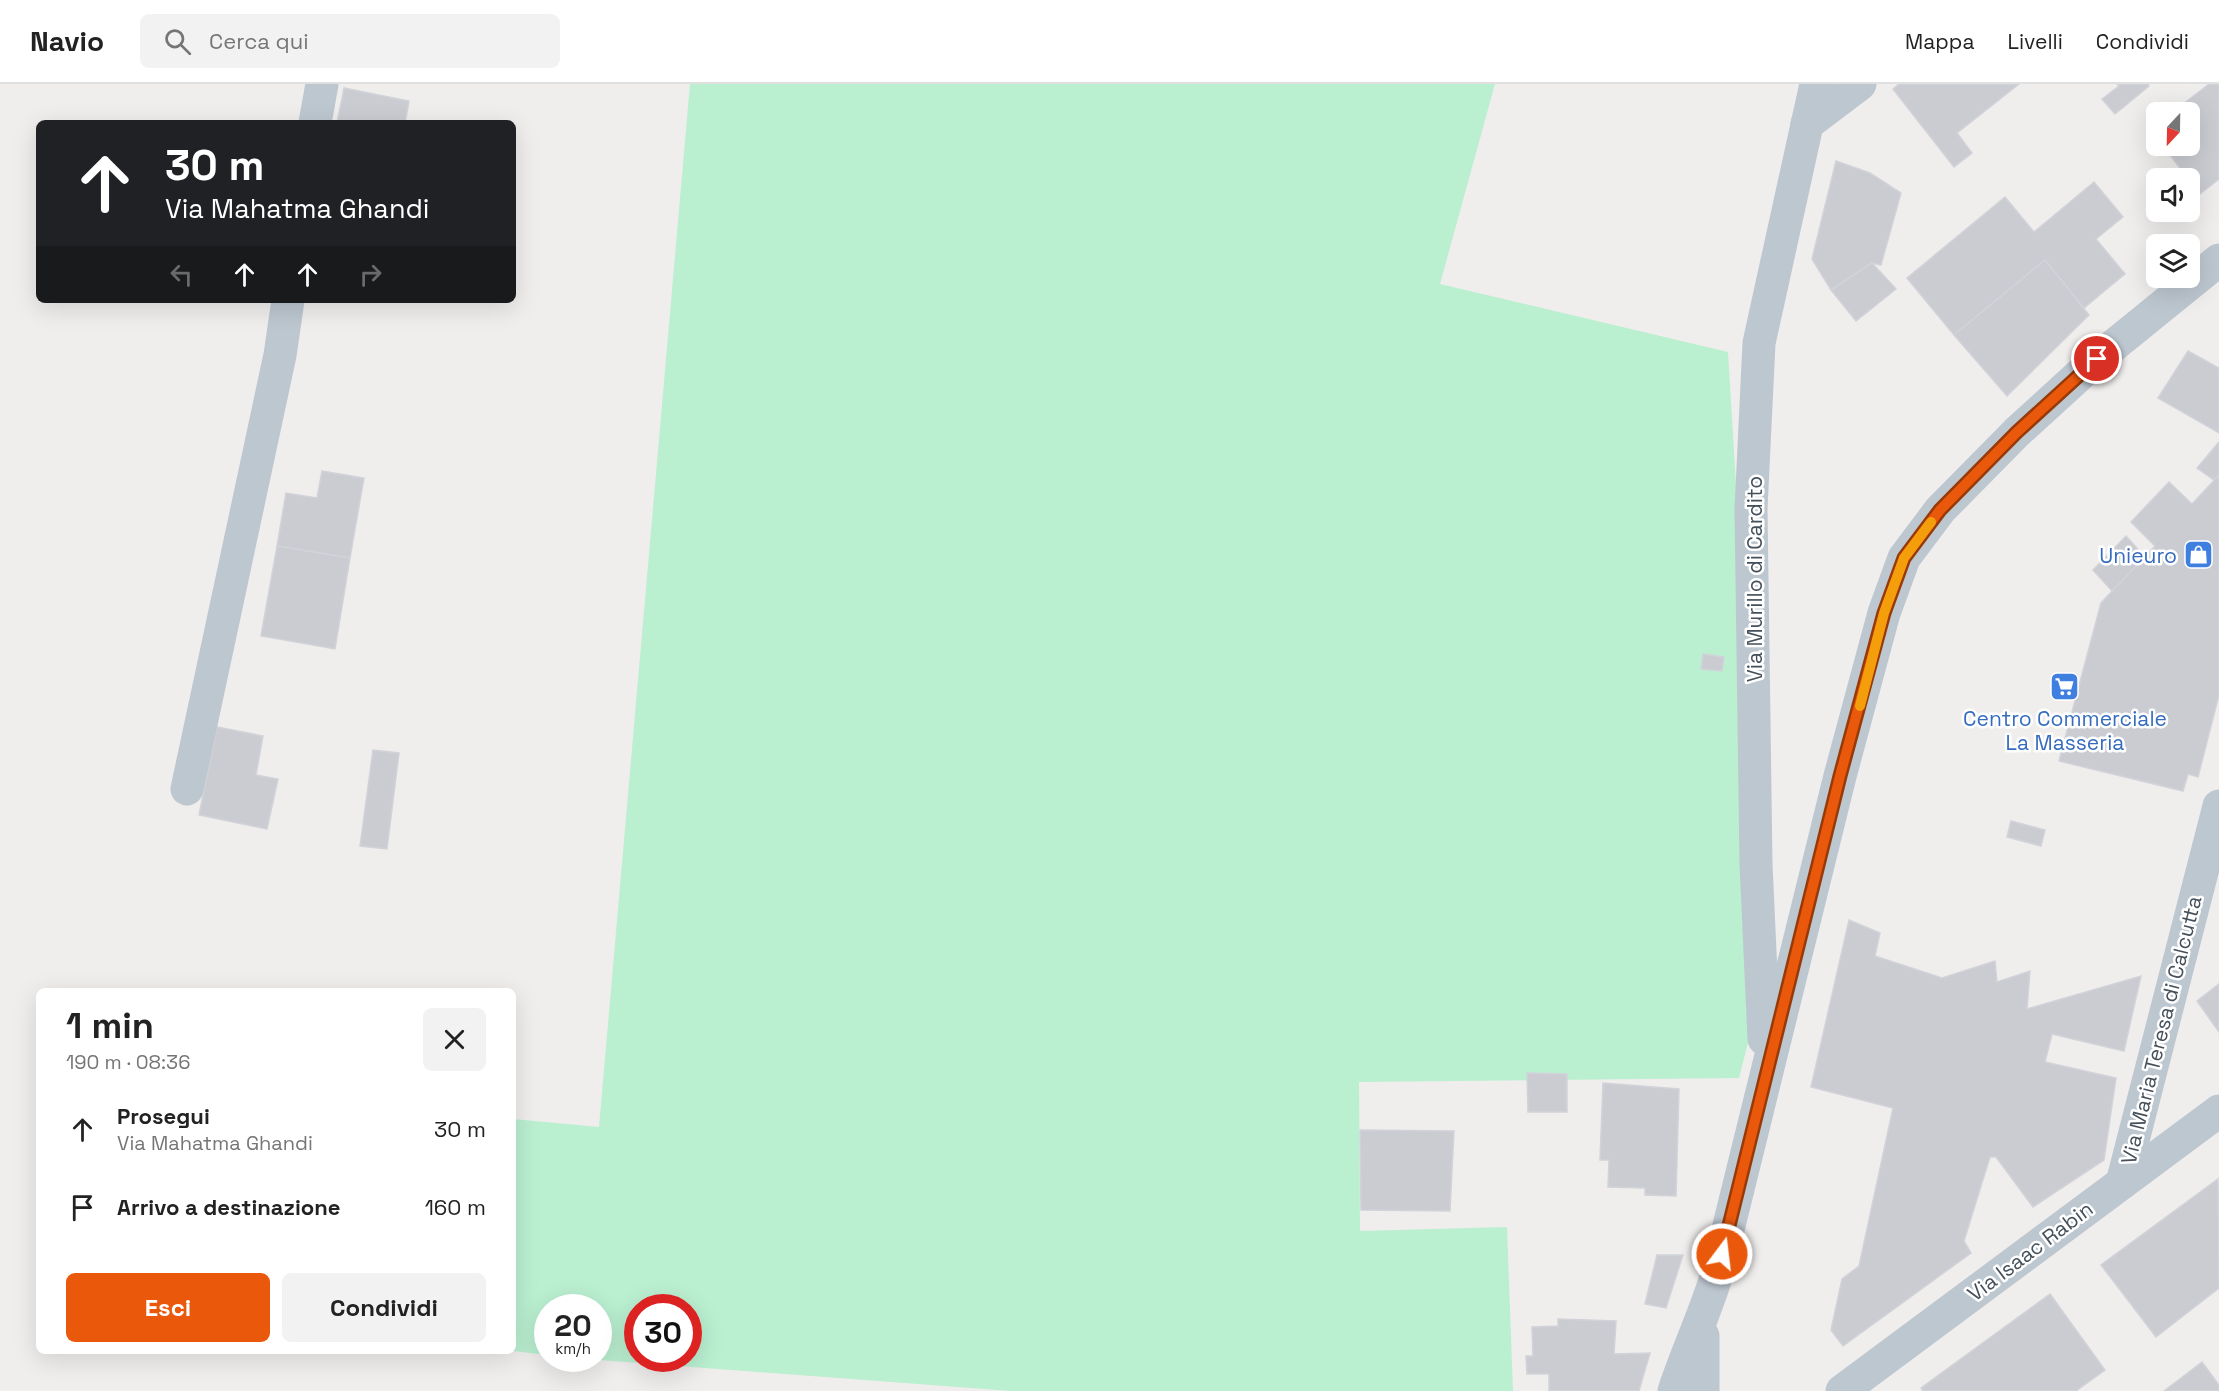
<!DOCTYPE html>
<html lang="it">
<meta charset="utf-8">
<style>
:root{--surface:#fff;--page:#f2f2f2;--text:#222;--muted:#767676;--line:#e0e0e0;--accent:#ea580c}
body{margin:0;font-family:"Space Grotesk",sans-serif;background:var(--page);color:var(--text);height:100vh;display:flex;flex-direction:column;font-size:22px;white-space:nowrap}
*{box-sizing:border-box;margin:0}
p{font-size:20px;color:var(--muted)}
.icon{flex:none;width:33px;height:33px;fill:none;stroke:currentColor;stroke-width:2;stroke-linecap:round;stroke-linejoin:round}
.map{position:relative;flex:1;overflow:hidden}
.side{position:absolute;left:36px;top:904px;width:480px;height:366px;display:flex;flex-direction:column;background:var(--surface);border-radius:9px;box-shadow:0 6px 24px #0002}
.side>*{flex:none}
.hud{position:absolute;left:36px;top:36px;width:480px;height:183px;border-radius:9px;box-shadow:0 6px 24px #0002;background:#202124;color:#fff;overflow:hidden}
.needle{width:39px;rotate:202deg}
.buttons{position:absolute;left:2146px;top:18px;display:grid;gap:12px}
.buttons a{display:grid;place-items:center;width:54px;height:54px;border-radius:9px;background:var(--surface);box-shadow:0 6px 24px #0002;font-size:30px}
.speed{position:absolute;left:534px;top:1210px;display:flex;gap:12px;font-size:30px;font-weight:700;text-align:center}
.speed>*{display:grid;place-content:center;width:78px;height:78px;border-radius:50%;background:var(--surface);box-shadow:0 6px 24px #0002;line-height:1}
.speed small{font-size:15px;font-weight:400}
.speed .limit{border:9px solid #d22;background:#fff;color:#111}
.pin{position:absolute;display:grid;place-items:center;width:51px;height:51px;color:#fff;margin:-26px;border:3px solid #fff;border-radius:50%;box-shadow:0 2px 6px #0007}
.me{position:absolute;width:66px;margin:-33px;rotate:15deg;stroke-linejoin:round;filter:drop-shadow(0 0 4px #0008)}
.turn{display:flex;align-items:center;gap:21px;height:126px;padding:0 30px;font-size:27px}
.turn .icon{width:78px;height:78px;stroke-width:2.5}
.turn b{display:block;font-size:42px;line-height:51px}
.lanes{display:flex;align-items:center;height:57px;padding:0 30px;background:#0003;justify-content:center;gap:30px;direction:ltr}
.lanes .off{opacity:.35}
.round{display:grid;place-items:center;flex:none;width:63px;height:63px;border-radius:9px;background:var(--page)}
.summary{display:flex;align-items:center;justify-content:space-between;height:102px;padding:0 30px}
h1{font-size:36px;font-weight:700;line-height:45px}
.button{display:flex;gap:12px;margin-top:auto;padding:12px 30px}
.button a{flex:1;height:69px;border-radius:9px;background:var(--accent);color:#fff;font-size:24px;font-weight:700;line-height:69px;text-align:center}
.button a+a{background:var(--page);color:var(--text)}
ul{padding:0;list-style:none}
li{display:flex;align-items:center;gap:18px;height:78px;padding:0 30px}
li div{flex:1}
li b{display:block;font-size:22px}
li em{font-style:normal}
header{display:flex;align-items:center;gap:36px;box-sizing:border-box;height:84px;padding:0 30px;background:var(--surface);border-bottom:2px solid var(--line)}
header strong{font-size:28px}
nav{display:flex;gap:33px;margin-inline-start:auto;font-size:21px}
.search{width:420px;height:54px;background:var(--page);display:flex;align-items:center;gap:15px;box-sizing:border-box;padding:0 21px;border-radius:9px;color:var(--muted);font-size:22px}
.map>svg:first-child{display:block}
</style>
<header>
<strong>Navio</strong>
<div class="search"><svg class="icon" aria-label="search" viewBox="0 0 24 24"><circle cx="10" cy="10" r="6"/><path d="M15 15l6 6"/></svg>Cerca qui</div>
<nav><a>Mappa</a><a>Livelli</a><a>Condividi</a></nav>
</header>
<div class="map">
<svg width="2219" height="1307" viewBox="0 0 2219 1307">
<rect width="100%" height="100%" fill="#f0eded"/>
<path fill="#baefd0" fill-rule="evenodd" d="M 690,0 L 1495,0 L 1440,200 L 1728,268 L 1739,450 L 1752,943 L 1739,994 L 1359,998 L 1360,1147 L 1507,1143 L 1513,1307 L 1011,1307 L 586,1275 L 598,1275 L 598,1224 L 548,1224 L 547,1271 L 513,1267 L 513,1035 L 599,1043 ZM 638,1224 L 688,1224 L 688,1275 L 638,1275 Z"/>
<g fill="#caccd2" stroke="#d1d3d9" stroke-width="1.5">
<path d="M 1899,0 L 2019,0 L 1957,49 L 1972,69 L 1954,83 L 1893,5 Z"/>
<path d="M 2117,0 L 2148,0 L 2149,2 L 2115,30 L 2102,15 L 2119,2 Z"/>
<path d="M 2209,0 L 2219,0 L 2219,95 L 2200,110 L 2163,62 L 2190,62 L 2190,28 L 2173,28 Z"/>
<path d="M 344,4 L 409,17 L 405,39 L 337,39 Z"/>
<path d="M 1836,77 L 1870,89 L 1901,109 L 1881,181 L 1872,179 L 1831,206 L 1812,175 Z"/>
<path d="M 2094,98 L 2123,133 L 2096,155 L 2125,190 L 2084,224 L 2045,176 L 1954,251 L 1907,194 L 2005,113 L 2034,148 Z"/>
<path d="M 2045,176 L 2089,231 L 2007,312 L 1954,251 Z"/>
<path d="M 1872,179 L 1896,205 L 1856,237 L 1831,206 Z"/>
<path d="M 2188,267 L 2219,284 L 2219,349 L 2158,314 Z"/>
<path d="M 2219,358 L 2219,391 L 2214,396 L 2197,384 Z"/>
<path d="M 322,387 L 364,394 L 350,474 L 277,462 L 286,409 L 317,414 Z"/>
<path d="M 2219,391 L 2219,611 L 2198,693 L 2188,690 L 2183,707 L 2059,677 L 2101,519 L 2155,462 L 2131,438 L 2169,398 L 2192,420 Z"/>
<path d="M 2126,452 L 2145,473 L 2112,507 L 2093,486 Z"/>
<path d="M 277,462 L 350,474 L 335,565 L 261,552 Z"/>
<path d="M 1703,570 L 1724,573 L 1722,587 L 1701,585 Z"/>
<path d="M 217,643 L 263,652 L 256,691 L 278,695 L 267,745 L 199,731 Z"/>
<path d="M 373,666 L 399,669 L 387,765 L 360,762 Z"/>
<path d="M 2011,737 L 2045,746 L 2041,762 L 2007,753 Z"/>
<path d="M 1849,836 L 1880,849 L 1875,872 L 1942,894 L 1995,877 L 1997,898 L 2030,887 L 2027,925 L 2141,892 L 2124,967 L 2052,950 L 2045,978 L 2116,994 L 2104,1076 L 2033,1123 L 1996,1073 L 1990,1073 L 1964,1157 L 1971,1169 L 1843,1262 L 1831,1246 L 1842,1195 L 1859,1182 L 1893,1024 L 1811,1003 Z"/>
<path d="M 2219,900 L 2219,948 L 2197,917 Z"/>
<path d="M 1527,989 L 1567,990 L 1567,1028 L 1528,1028 Z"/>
<path d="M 1603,999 L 1679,1005 L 1676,1112 L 1645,1111 L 1645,1104 L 1608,1103 L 1609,1076 L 1600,1076 Z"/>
<path d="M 1360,1046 L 1454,1047 L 1450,1127 L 1361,1126 Z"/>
<path d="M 2218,1095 L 2219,1204 L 2156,1253 L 2101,1181 Z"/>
<path d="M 1657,1171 L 1683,1171 L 1666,1224 L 1645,1220 Z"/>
<path d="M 2050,1210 L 2105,1286 L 2076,1307 L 1923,1307 L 1921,1304 Z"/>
<path d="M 1558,1235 L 1616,1237 L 1614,1270 L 1650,1269 L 1639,1307 L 1549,1307 L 1549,1290 L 1527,1290 L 1526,1272 L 1533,1272 L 1532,1243 L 1558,1242 Z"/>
<path d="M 2202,1278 L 2219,1301 L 2219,1307 L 2164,1307 Z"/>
</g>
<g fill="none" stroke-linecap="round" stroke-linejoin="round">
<g stroke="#bdc7d0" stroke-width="33">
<path d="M 315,39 L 322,0"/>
<path d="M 1807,40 L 1860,0"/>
<path d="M 187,705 L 280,271 L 288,216"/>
<path d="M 1764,955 L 1756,780 L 1751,425 L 1759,259 L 1816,0"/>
<path d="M 2122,1099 L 2219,722"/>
<path d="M 1703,1252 L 1703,1307"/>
<path d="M 1674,1307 C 1687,1267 1705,1230 1717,1190 L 1840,692 L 1884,529 L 1904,474 L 1940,426 L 2017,348 L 2097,275 L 2219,176"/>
<path d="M 1842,1307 L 2219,1027"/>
</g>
</g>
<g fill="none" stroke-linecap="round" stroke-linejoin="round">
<defs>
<path id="route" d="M 1722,1170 L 1840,692 L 1884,529 L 1904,474 L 1940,426 L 2017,348 L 2097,275"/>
</defs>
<use href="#route" stroke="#983908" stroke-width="15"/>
<use href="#route" stroke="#ea580c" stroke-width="10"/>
<path stroke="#f59e0b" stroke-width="10" d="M 1860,622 L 1884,529 L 1904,474 L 1931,438"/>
</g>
<defs>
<symbol id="shop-square" viewBox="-11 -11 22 22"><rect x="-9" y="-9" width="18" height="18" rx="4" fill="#3f7fe0" stroke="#fff"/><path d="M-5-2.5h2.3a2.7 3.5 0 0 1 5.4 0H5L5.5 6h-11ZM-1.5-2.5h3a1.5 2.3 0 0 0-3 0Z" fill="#fff"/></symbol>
<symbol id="supermarket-square" viewBox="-11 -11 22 22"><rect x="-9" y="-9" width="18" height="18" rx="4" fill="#3f7fe0" stroke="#fff"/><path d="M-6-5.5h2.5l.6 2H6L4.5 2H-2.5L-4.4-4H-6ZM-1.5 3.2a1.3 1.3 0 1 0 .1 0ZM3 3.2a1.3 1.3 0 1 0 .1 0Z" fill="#fff"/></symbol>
</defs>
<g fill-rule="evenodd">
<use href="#shop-square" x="2182" y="454" width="33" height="33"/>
<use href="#supermarket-square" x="2048" y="586" width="33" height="33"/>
</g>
<g text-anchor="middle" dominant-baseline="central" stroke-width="5" stroke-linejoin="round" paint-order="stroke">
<g font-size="21" fill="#366cbe" stroke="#fff" text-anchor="end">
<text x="2177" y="471">Unieuro</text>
<text x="2065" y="634" text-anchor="middle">Centro Commerciale<tspan x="2065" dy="24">La Masseria</tspan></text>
</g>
<g font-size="21" fill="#45505b" stroke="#fff">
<text transform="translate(1754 495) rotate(-90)">Via Murillo di Cardito</text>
<text transform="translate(2161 946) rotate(-76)">Via Maria Teresa di Calcutta</text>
<text transform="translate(2030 1167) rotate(-37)">Via Isaac Rabin</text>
</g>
</g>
</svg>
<div class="buttons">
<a><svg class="needle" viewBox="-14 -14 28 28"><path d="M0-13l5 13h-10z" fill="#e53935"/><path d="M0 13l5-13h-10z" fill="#767676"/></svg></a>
<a><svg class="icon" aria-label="sound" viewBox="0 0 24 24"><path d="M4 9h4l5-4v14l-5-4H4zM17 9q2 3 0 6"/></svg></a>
<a><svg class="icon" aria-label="layers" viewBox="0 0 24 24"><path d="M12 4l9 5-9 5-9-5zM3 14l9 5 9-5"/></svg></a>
</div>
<div class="speed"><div>20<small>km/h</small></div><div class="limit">30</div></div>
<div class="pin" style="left:2097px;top:275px;background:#d93025"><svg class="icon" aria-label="arrive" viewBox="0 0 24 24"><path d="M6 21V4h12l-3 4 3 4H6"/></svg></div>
<svg class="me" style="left:1722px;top:1170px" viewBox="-20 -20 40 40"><circle r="17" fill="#ea580c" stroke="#fff" stroke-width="3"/><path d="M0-11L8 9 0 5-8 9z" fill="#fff"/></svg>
<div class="hud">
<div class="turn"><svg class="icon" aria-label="ahead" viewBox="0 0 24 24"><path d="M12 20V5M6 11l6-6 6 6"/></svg><div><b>30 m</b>Via Mahatma Ghandi</div></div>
<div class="lanes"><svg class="icon off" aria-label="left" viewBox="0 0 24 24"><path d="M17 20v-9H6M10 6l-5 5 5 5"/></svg><svg class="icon" aria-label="ahead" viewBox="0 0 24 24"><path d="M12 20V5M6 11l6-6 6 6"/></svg><svg class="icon" aria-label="ahead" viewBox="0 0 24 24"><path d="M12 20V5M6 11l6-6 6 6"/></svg><svg class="icon off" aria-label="right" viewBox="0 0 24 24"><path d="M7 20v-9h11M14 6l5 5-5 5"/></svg></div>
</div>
<section class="side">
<div class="summary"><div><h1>1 min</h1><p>190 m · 08:36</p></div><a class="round"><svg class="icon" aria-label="close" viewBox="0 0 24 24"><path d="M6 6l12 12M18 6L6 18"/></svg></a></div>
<ul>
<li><svg class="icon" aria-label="ahead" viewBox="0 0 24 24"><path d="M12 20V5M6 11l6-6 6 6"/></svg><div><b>Prosegui</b><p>Via Mahatma Ghandi</p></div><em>30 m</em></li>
<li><svg class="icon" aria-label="arrive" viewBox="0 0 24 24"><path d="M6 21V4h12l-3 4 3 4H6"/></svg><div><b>Arrivo a destinazione</b></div><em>160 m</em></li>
</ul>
<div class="button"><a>Esci</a><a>Condividi</a></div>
</section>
</div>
